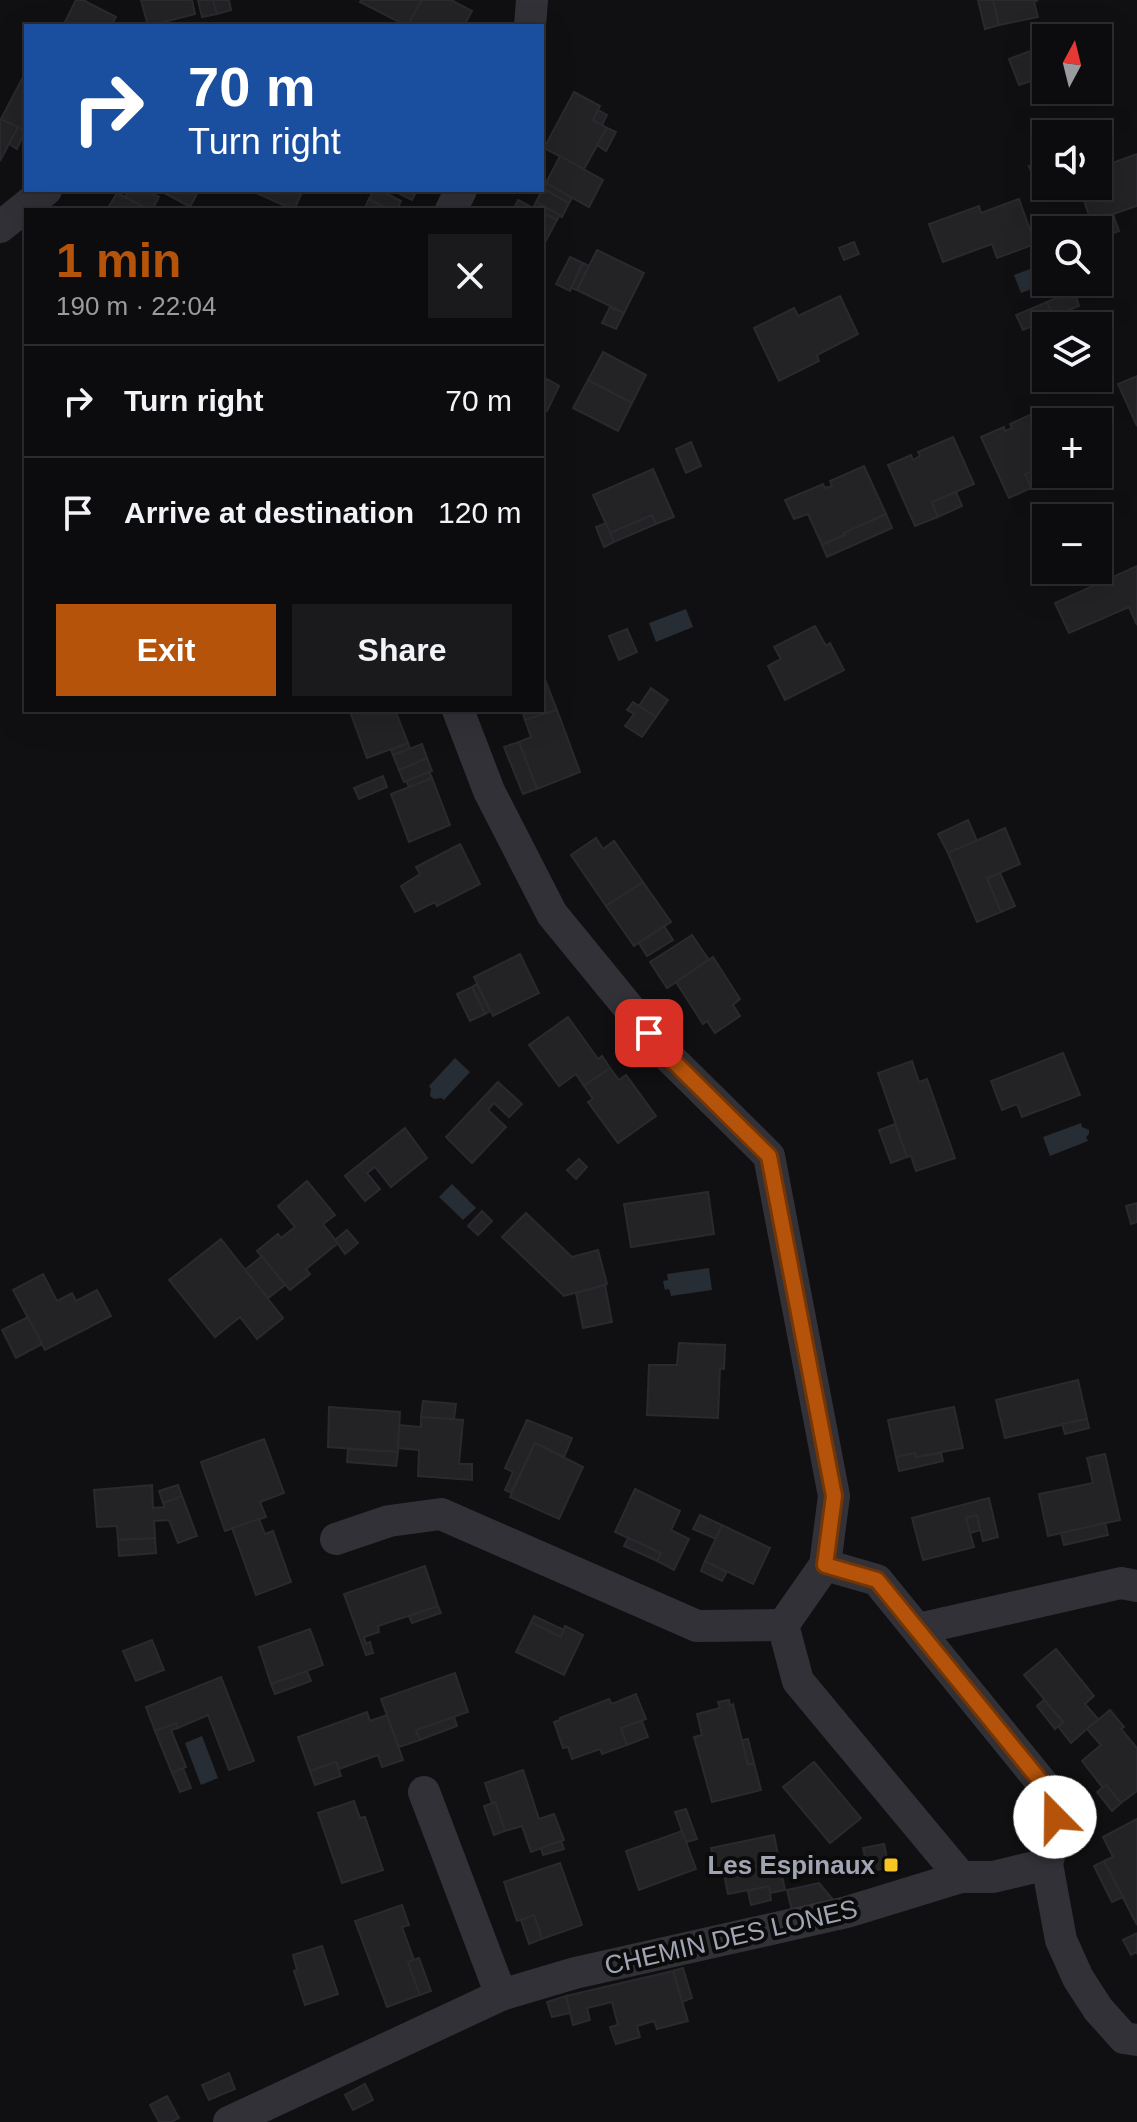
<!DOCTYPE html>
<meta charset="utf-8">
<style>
:root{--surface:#0c0c0e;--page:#1a1a1c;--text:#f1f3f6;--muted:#9a9b9e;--line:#2c2c2e;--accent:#b45309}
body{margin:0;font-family:Helvetica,sans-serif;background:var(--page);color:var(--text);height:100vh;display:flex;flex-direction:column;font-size:30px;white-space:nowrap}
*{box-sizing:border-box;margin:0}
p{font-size:26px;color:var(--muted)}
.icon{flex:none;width:44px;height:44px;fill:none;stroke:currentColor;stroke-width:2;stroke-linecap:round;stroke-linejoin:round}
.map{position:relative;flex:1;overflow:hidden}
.sheet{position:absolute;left:24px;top:208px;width:520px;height:504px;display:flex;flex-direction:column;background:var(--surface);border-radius:0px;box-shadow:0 8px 32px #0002,0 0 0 2px var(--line)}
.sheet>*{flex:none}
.banner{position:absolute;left:24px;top:24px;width:520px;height:168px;border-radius:0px;box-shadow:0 8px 32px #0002,0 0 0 2px var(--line);background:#1a4fa0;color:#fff;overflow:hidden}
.needle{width:52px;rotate:7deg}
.tools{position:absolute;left:1032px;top:24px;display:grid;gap:16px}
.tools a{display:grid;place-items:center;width:80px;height:80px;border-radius:0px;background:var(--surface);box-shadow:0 8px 32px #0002,0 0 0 2px var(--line);font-size:40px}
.pin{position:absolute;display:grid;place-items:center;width:68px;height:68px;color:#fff;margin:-34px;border-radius:16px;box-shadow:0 4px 12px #0006}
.me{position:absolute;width:88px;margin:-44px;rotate:338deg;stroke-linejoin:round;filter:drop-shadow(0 0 6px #0008)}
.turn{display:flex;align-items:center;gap:28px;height:168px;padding:0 32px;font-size:36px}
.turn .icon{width:104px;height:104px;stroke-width:2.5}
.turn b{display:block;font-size:56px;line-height:68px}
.round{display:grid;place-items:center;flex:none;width:84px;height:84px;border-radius:0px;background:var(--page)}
.overview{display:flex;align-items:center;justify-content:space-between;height:136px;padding:0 32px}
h1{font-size:48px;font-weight:700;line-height:60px;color:var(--accent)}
.cta{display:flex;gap:16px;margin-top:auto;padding:16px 32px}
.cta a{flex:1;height:92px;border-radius:0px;background:var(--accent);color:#fff;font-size:32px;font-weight:700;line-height:92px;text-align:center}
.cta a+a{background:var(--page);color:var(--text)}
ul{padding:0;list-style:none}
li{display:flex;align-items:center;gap:24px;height:112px;padding:0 32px;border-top:2px solid var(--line)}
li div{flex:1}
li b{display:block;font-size:30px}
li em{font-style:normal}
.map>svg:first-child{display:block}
</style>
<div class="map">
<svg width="1137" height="2122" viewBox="0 0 1137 2122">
<rect width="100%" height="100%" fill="#101012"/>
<g fill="#262d35">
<path d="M 1046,263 L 1046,282 L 1052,282 L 1021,293 L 1014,275 Z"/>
<path d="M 686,609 L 693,627 L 656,642 L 649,623 Z"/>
<path d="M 455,1058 L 470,1072 L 444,1100 L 441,1098 L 434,1099 L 430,1096 L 431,1089 L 429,1086 Z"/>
<path d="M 1081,1123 L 1082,1127 L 1089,1130 L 1089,1134 L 1086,1137 L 1088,1141 L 1050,1156 L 1043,1137 Z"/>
<path d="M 452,1184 L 476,1208 L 463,1220 L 439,1197 Z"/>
<path d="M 709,1268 L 712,1290 L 671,1296 L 669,1289 L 665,1290 L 663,1281 L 668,1280 L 667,1274 Z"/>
<path d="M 202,1736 L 218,1778 L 201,1785 L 185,1743 Z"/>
</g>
<g fill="#232326" stroke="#2a2a2e" stroke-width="2">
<path d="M 76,0 L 83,0 L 116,17 L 111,26 L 63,26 Z"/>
<path d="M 141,0 L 192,0 L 195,14 L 148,26 Z"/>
<path d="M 198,0 L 213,0 L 217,14 L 202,17 Z"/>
<path d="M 213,0 L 229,0 L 231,10 L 217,14 Z"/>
<path d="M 361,0 L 422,0 L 407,26 L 360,2 Z"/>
<path d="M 422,0 L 451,0 L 472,11 L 464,26 L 407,26 Z"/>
<path d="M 978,0 L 993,0 L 999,25 L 985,29 Z"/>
<path d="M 993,0 L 1038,0 L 1034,2 L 1038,17 L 999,25 Z"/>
<path d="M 1041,47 L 1046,62 L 1046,76 L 1019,85 L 1009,59 Z"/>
<path d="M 24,75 L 26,76 L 26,132 L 1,119 Z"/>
<path d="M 574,92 L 600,106 L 593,120 L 607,128 L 584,169 L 544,148 Z"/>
<path d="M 598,110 L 607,115 L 602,125 L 593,120 Z"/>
<path d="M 0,119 L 18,127 L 0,161 Z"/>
<path d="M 18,127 L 25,131 L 17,149 L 9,144 Z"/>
<path d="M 607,128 L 616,132 L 606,151 L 597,145 Z"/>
<path d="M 1098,149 L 1104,166 L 1137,154 L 1137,206 L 1113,214 L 1119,231 L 1098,239 L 1098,230 L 1094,230 L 1079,186 L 1098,186 Z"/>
<path d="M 560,156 L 603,180 L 589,207 L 546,183 Z"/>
<path d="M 1046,160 L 1046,186 L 1069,186 L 1040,197 L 1029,166 Z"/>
<path d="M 546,183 L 572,198 L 569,203 L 543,189 Z"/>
<path d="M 543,189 L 569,203 L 562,217 L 536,202 Z"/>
<path d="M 129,190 L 146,190 L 159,197 L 152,210 L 150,210 L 125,197 Z"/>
<path d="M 159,190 L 199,190 L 190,207 Z"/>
<path d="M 255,190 L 303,190 L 294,210 L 254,192 Z"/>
<path d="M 374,190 L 380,190 L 401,201 L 397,210 L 390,210 L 369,199 Z"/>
<path d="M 392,190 L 417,190 L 412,200 Z"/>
<path d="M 117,193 L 144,207 L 142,210 L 117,210 L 109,206 Z"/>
<path d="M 369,199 L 390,210 L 364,210 Z"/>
<path d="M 1019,199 L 1035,244 L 997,258 L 992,244 L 943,262 L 929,224 L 979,206 L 981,213 Z"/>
<path d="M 518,200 L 533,208 L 538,210 L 513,210 Z"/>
<path d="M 536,202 L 560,215 L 557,220 L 542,212 L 542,210 L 533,208 Z"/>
<path d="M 542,212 L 557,220 L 542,248 Z"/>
<path d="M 854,242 L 859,254 L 844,260 L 839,248 Z"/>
<path d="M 597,250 L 644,273 L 624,313 L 577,290 Z"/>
<path d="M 570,257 L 583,263 L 570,291 L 556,284 Z"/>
<path d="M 583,263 L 589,266 L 577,290 L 571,288 Z"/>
<path d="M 1074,290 L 1079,306 L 1053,317 L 1047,302 Z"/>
<path d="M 840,296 L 858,334 L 817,355 L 819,361 L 779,381 L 754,328 L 794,308 L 798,316 Z"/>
<path d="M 1047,302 L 1053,317 L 1023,330 L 1016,315 Z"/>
<path d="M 610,307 L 624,313 L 616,329 L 602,323 Z"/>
<path d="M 603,352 L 646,375 L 632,403 L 588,380 Z"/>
<path d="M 1137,376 L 1137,426 L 1118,384 Z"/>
<path d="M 547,379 L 559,386 L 547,411 L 542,408 L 542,388 Z"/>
<path d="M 588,380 L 632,403 L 618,431 L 573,408 Z"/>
<path d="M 1045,408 L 1051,422 L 1046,422 L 1046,465 L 1025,474 L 1031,488 L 1009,498 L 981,437 L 1004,427 L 1005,431 L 1012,428 L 1010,424 Z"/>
<path d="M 953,437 L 974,484 L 932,502 L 938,517 L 915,526 L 888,465 L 911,455 L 913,460 L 920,456 L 918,452 Z"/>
<path d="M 691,442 L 701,466 L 686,473 L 676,449 Z"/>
<path d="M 1046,465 L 1046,474 L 1053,474 L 1055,478 L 1031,488 L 1025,474 Z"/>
<path d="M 864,466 L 886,514 L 844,533 L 845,535 L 822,545 L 808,514 L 794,519 L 785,500 L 823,484 L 825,488 L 832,486 L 830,481 Z"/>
<path d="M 653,469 L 674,517 L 656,524 L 652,515 L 610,533 L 593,495 Z"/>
<path d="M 956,492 L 962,506 L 938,517 L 932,502 Z"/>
<path d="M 886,514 L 892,528 L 827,557 L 822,545 L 845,535 L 844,533 Z"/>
<path d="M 652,515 L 656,524 L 614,542 L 610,533 Z"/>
<path d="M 606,523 L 614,542 L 604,547 L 596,527 Z"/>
<path d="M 1137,566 L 1137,625 L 1129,607 L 1069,633 L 1055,603 Z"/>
<path d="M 815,626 L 826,646 L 830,643 L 844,670 L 785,700 L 768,666 L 781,659 L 774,647 Z"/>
<path d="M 627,629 L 637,652 L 619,660 L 609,636 Z"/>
<path d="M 542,672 L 557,710 L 525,720 L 522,710 L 542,710 Z"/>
<path d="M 651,688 L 668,700 L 656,717 L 639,706 Z"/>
<path d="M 633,702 L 656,717 L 642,737 L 625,726 L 634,714 L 627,710 Z"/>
<path d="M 361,710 L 395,710 L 408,743 L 367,758 L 351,714 Z"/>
<path d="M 557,710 L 580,772 L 537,789 L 519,742 L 531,737 L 525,720 Z"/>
<path d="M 519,742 L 537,789 L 523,794 L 504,747 Z"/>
<path d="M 408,743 L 410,749 L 393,755 L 391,750 Z"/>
<path d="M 422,744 L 427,758 L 399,770 L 393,755 Z"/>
<path d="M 427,758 L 432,771 L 404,782 L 399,770 Z"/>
<path d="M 429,772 L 432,778 L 409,787 L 406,781 Z"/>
<path d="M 383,776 L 387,787 L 359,799 L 354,788 Z"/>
<path d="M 432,778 L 450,825 L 409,842 L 391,794 Z"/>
<path d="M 968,820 L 977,841 L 948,853 L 938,834 Z"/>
<path d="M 1005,828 L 1020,864 L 987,878 L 1001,912 L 977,922 L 948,853 Z"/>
<path d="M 596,838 L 603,849 L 614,841 L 643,882 L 606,906 L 571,855 Z"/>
<path d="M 460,844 L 480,884 L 437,906 L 435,902 L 415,912 L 401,886 L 420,874 L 416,867 Z"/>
<path d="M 1000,873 L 1015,906 L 1001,912 L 987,878 Z"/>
<path d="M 643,882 L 671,922 L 634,946 L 606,906 Z"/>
<path d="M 664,926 L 673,940 L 647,956 L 639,943 Z"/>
<path d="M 692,935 L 709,960 L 667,988 L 650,962 Z"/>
<path d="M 520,954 L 539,993 L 493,1016 L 474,977 Z"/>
<path d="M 713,957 L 740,999 L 733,1005 L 740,1016 L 715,1033 L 707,1021 L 703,1024 L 676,982 Z"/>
<path d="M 477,984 L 490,1011 L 485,1014 L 472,987 Z"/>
<path d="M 472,987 L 485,1014 L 470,1021 L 457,994 Z"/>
<path d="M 568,1017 L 598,1059 L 602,1056 L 610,1068 L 584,1086 L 576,1074 L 559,1086 L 529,1045 Z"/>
<path d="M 1063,1053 L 1080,1095 L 1022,1117 L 1017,1104 L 1002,1110 L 991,1081 Z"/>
<path d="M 912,1061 L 919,1082 L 927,1079 L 955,1158 L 916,1171 L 911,1156 L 907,1157 L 878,1073 Z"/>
<path d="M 610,1068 L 619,1080 L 626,1075 L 656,1116 L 618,1143 L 588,1102 L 593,1099 L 584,1086 Z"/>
<path d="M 498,1082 L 522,1104 L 509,1117 L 494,1103 L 488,1110 L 506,1127 L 472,1163 L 446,1137 Z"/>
<path d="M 895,1124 L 907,1157 L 891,1163 L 879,1130 Z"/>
<path d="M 405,1128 L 427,1158 L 391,1187 L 375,1167 L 367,1173 L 380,1189 L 365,1201 L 345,1176 Z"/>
<path d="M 579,1159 L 587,1167 L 576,1179 L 567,1170 Z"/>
<path d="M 307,1181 L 335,1215 L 323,1224 L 338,1243 L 306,1269 L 310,1274 L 290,1290 L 257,1251 L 278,1234 L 281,1238 L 295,1227 L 278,1206 Z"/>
<path d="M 708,1192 L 714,1234 L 631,1247 L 624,1204 Z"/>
<path d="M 1137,1203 L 1137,1222 L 1131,1224 L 1126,1206 Z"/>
<path d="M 482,1211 L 492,1221 L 478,1235 L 468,1226 Z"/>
<path d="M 526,1213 L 572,1257 L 598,1250 L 607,1284 L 564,1296 L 502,1237 Z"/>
<path d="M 347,1230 L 358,1243 L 345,1254 L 335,1240 Z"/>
<path d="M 221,1239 L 283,1318 L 257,1339 L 240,1317 L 215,1337 L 169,1280 Z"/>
<path d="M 262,1256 L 285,1285 L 268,1298 L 245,1270 Z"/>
<path d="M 43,1274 L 57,1301 L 72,1293 L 76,1301 L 97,1290 L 111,1316 L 45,1350 L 13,1290 Z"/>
<path d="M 605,1285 L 612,1322 L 583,1328 L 576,1293 Z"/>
<path d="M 28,1317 L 42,1344 L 16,1358 L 2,1330 Z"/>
<path d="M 679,1343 L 725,1345 L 724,1369 L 720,1368 L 718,1418 L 647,1415 L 649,1365 L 677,1365 Z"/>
<path d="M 1078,1380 L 1087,1419 L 1005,1438 L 996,1400 Z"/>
<path d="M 423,1401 L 456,1404 L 454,1419 L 421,1417 Z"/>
<path d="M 329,1407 L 400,1412 L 398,1452 L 328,1447 Z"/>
<path d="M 954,1407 L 963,1448 L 916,1457 L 915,1453 L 896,1457 L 888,1420 Z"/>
<path d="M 421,1417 L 463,1420 L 459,1464 L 472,1464 L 472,1480 L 418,1476 L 419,1450 L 398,1448 L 399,1425 L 421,1427 Z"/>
<path d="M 1087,1419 L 1089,1428 L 1065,1434 L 1062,1424 Z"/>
<path d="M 527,1420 L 572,1438 L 564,1457 L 535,1443 L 511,1493 L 505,1490 L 513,1472 L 505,1468 Z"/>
<path d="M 264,1439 L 284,1493 L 260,1502 L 266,1517 L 225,1531 L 201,1462 Z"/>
<path d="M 535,1443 L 583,1467 L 559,1519 L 510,1497 Z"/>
<path d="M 348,1449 L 398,1452 L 396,1466 L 347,1462 Z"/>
<path d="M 915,1453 L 916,1457 L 941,1453 L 943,1461 L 899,1471 L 896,1457 Z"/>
<path d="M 1105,1454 L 1120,1520 L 1048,1536 L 1039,1494 L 1093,1483 L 1087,1458 Z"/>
<path d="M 152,1485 L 153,1508 L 165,1507 L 163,1503 L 182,1496 L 197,1536 L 178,1543 L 169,1520 L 154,1521 L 155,1538 L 118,1540 L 117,1526 L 97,1527 L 94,1490 Z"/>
<path d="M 178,1485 L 182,1496 L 163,1503 L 159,1491 Z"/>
<path d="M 635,1489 L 680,1511 L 671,1530 L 689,1539 L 674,1570 L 657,1561 L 661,1553 L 615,1532 Z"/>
<path d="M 989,1498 L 998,1537 L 983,1541 L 977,1515 L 966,1518 L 974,1547 L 923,1560 L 912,1518 Z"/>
<path d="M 700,1515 L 722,1525 L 716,1539 L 693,1529 Z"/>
<path d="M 977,1515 L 980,1530 L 970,1533 L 966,1518 Z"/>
<path d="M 259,1519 L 265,1534 L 273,1531 L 291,1582 L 256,1595 L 232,1528 Z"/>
<path d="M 1105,1523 L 1108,1535 L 1064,1545 L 1061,1533 Z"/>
<path d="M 722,1525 L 770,1548 L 753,1584 L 705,1561 Z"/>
<path d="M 155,1538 L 156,1553 L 119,1556 L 118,1540 Z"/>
<path d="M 628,1538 L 661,1553 L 657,1561 L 624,1546 Z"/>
<path d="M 705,1561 L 727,1572 L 722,1581 L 701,1571 Z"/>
<path d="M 425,1566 L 438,1606 L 378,1626 L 379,1632 L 364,1637 L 366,1644 L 370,1642 L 373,1653 L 366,1655 L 344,1594 Z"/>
<path d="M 438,1606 L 441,1613 L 412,1623 L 409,1616 Z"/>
<path d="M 534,1616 L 564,1630 L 561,1637 L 531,1622 Z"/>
<path d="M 531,1622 L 561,1637 L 565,1626 L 583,1635 L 564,1675 L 516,1652 Z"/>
<path d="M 310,1629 L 323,1665 L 271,1684 L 259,1647 Z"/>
<path d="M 152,1640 L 164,1670 L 136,1681 L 123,1651 Z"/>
<path d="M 1056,1649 L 1094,1696 L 1085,1704 L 1098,1719 L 1071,1743 L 1058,1726 L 1063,1722 L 1024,1675 Z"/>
<path d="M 307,1671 L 311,1681 L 275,1694 L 271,1684 Z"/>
<path d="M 455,1673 L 468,1712 L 416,1730 L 420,1740 L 399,1747 L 381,1699 Z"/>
<path d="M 221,1677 L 254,1761 L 229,1770 L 208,1715 L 178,1728 L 176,1723 L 155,1731 L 146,1707 Z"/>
<path d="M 636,1694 L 646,1719 L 621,1728 L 627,1745 L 602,1754 L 600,1749 L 572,1759 L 568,1747 L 563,1748 L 554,1722 L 560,1720 L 560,1718 L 609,1699 L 612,1704 Z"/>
<path d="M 729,1700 L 730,1706 L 733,1704 L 748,1765 L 754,1763 L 761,1790 L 712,1802 L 694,1737 L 702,1735 L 697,1714 L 720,1708 L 718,1702 Z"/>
<path d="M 1044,1700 L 1063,1722 L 1055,1729 L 1037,1706 Z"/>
<path d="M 1110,1710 L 1124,1727 L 1121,1729 L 1137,1748 L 1137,1791 L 1121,1803 L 1106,1785 L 1103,1788 L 1082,1761 L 1101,1745 L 1087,1729 Z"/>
<path d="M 367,1712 L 370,1721 L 387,1715 L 403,1760 L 382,1767 L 378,1755 L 339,1769 L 336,1762 L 310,1771 L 298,1737 Z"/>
<path d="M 454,1717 L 457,1726 L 420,1740 L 416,1730 Z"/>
<path d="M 642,1721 L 648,1737 L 627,1745 L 621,1728 Z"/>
<path d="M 176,1723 L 178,1728 L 171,1730 L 186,1767 L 172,1773 L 155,1731 Z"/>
<path d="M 748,1739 L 754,1763 L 748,1765 L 742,1740 Z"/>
<path d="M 336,1762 L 341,1776 L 315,1785 L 310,1771 Z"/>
<path d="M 814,1762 L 861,1818 L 830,1843 L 783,1787 Z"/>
<path d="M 183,1768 L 191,1788 L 180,1792 L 172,1773 Z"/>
<path d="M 523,1770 L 539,1819 L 554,1814 L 564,1840 L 531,1852 L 522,1826 L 505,1831 L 495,1802 L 492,1803 L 485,1783 Z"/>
<path d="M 1106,1785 L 1121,1803 L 1112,1811 L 1097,1792 Z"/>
<path d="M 354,1801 L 360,1818 L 365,1817 L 383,1870 L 342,1883 L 318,1813 Z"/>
<path d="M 495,1802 L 505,1831 L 494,1835 L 484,1806 Z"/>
<path d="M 686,1809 L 697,1839 L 686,1842 L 675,1812 Z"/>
<path d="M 1137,1819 L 1137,1925 L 1104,1861 L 1113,1857 L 1103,1837 Z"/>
<path d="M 682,1831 L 696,1869 L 639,1890 L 626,1851 Z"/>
<path d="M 774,1835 L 785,1890 L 770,1893 L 769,1886 L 728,1894 L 724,1874 L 716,1870 L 711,1848 Z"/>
<path d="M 561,1841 L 564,1849 L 543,1855 L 541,1848 Z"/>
<path d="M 884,1844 L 889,1867 L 868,1872 L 863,1848 Z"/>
<path d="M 1104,1861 L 1123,1897 L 1112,1902 L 1094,1866 Z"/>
<path d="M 560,1863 L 582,1925 L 542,1939 L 534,1915 L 517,1921 L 504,1882 Z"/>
<path d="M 819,1883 L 834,1901 L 792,1911 L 787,1890 Z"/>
<path d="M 769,1886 L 771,1900 L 751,1905 L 748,1891 Z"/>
<path d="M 402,1905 L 409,1925 L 402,1927 L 414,1960 L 408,1962 L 420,1995 L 387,2007 L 355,1921 Z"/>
<path d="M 534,1915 L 542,1939 L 529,1944 L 521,1920 Z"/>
<path d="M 1137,1933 L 1137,1954 L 1136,1952 L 1131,1955 L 1123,1940 Z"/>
<path d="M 322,1946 L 338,1994 L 305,2005 L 294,1971 L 297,1970 L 293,1955 Z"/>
<path d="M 419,1958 L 431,1991 L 420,1995 L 408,1962 Z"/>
<path d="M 683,1968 L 692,1998 L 682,2002 L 673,1971 Z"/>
<path d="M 673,1971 L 688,2021 L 657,2029 L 654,2021 L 637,2026 L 640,2037 L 616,2044 L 610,2027 L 618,2025 L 612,2002 L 587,2008 L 590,2020 L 573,2025 L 566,1996 Z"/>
<path d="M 566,1996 L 570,2013 L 552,2017 L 547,2002 Z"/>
<path d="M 229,2073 L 235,2089 L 209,2100 L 202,2085 Z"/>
<path d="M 365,2084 L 373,2100 L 353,2110 L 345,2095 Z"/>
<path d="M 167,2096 L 179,2118 L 171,2122 L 159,2122 L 150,2105 Z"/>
</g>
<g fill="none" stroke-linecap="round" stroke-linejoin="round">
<g stroke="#313137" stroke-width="32">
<path d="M 530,26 L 532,0"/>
<path d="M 451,210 L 461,190"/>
<path d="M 0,227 L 46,190"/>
<path d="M 458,710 L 489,791 L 552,914 L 669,1057 L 769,1156 L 834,1496 L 825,1565 L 783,1625 L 798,1681 L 961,1877 L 993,1877 L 1047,1864 L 1055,1834 L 1055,1799 L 877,1580 L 825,1565"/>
<path d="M 336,1539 L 389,1521 L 441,1514 L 697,1626 L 783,1625"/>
<path d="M 918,1629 L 1121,1583 L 1137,1586"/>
<path d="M 424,1792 L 501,1995"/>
<path d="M 1047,1864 L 1061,1940 L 1078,1978 L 1098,2009 L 1124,2038 L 1137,2040"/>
<path d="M 229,2122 L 501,1995 L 575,1973 L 847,1912 L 961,1877"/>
</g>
</g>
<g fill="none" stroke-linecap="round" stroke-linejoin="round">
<defs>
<path id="route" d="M 649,1033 L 669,1057 L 769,1156 L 834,1496 L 825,1565 L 877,1580 L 1055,1799 L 1055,1817"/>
</defs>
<use href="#route" stroke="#753606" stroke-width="20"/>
<use href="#route" stroke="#b45309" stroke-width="14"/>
</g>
<rect fill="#f6c723" stroke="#0b0b0c" stroke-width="3" x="883" y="1857" width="16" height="16" rx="4"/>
<g text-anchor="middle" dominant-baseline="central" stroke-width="8" stroke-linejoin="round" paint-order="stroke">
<g font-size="26" font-weight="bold" fill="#a1a4b3" stroke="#0b0b0c" text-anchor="end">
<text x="875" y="1865">Les Espinaux</text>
</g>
<g font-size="26" fill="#a1a4b3" stroke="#0b0b0c">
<text transform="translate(731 1937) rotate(-13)">CHEMIN DES LONES</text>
</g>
</g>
</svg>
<div class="tools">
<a><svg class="needle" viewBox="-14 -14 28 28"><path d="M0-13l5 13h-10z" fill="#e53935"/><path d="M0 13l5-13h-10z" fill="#9a9b9e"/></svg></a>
<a><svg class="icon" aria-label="sound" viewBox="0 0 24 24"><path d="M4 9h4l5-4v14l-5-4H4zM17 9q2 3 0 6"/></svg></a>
<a><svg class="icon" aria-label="search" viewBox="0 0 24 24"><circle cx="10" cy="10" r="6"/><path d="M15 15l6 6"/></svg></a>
<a><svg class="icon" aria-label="layers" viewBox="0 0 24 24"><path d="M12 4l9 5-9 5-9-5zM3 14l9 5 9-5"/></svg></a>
<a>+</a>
<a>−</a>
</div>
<div class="pin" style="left:649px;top:1033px;background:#d93025"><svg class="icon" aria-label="arrive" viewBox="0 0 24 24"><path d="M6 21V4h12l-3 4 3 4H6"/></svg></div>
<svg class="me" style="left:1055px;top:1817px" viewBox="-20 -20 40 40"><circle r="19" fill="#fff"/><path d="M0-13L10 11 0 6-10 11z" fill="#b45309"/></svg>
<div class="banner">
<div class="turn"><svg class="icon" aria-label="right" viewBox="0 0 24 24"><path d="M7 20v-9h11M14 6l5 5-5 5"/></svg><div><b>70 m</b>Turn right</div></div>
</div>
<section class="sheet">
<div class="overview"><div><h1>1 min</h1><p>190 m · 22:04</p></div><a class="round"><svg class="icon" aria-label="close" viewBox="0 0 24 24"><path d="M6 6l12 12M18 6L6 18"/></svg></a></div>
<ul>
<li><svg class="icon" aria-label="right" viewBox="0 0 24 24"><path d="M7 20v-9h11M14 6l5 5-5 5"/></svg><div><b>Turn right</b></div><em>70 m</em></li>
<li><svg class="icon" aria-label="arrive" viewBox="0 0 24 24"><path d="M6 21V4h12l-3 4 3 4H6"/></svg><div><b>Arrive at destination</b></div><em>120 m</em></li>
</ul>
<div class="cta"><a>Exit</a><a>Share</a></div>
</section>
</div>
